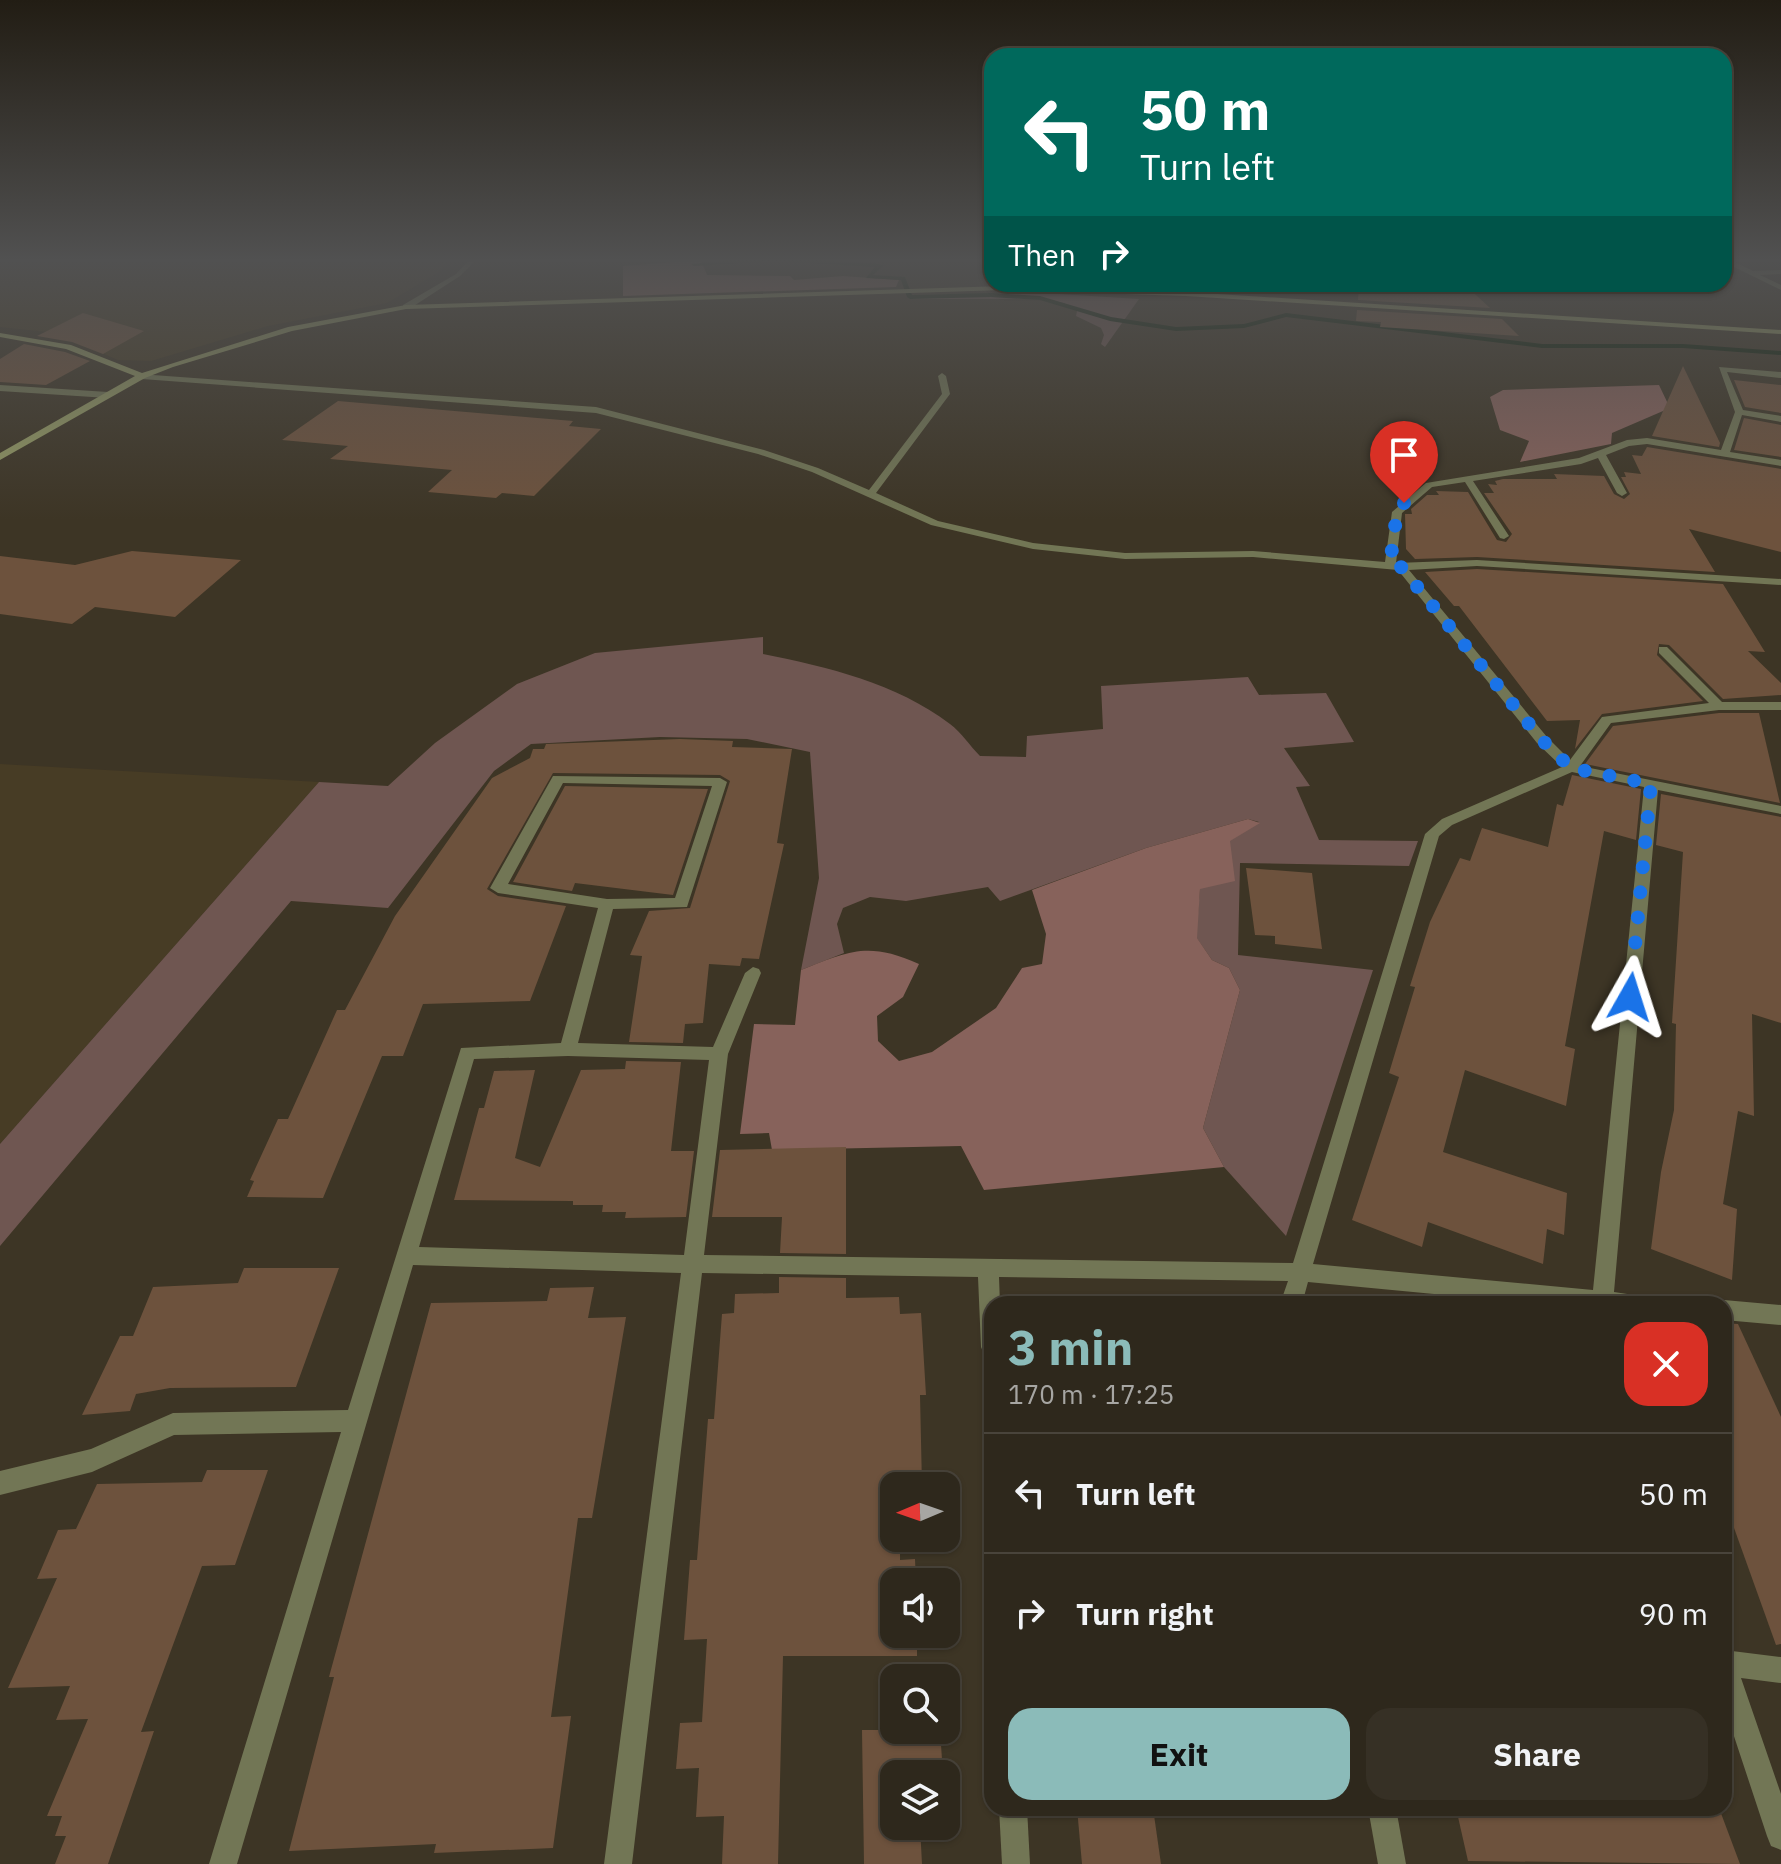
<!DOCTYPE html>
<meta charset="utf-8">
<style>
:root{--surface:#2e281c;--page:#363025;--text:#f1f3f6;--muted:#a7a6a3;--line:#49443b;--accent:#8bbbb9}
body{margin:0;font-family:"IBM Plex Sans",sans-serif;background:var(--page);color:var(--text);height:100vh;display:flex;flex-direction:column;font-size:30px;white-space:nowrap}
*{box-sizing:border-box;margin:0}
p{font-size:26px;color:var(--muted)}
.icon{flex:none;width:44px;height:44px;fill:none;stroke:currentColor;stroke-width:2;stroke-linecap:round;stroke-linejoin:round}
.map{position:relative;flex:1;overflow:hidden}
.drawer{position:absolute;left:984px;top:1296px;width:748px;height:520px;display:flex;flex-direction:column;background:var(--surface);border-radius:24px;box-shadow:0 2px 6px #0004,0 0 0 2px var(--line)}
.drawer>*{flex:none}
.banner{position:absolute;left:984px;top:48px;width:748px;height:244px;border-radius:24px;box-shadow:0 2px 6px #0004,0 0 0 2px var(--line);background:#00695c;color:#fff;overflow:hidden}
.needle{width:52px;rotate:268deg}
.controls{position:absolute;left:880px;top:1472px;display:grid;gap:16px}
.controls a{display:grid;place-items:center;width:80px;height:80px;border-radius:16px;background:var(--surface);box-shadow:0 2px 6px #0004,0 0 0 2px var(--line);font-size:40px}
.pin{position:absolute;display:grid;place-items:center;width:68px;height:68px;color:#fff;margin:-82px -34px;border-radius:50% 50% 50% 0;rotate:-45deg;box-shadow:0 0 8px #0007}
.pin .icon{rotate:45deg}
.me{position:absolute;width:88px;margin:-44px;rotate:6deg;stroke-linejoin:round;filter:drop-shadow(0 0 6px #0008)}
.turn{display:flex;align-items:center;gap:28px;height:168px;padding:0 24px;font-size:36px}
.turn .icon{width:104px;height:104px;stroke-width:2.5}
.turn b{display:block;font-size:56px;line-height:68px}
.then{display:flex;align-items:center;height:76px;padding:0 24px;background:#0003;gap:16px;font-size:30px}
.round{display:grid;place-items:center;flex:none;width:84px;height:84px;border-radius:24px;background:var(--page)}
.summary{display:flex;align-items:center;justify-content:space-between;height:136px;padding:0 24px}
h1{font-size:48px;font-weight:700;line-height:60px;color:var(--accent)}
.primary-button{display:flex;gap:16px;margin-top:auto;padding:16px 24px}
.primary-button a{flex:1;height:92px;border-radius:24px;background:var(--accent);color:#111;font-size:32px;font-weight:700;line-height:92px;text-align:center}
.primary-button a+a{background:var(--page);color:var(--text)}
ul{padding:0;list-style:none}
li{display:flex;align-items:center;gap:24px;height:120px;padding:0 24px;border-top:2px solid var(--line)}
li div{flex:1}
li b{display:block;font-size:30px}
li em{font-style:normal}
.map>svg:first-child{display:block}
</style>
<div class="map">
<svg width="1781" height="1864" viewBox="0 0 1781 1864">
<rect width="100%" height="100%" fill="#3d3525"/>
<g fill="#473c25">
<path d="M 0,259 L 452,259 L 439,272 L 387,303 L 268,326 L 151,361 L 118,360 L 56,333 L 0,327 Z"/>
<path d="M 0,764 L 319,782 L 0,1144 Z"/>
</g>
<g fill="#6f5651">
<path d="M 1042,293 L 1139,299 L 1105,347 L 1101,344 L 1104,335 L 1101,328 L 1076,316 L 1077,311 L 1064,303 L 1035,299 L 913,299 L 911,295 Z"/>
<path d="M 763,637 L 763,654 C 828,667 896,683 950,724 C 961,732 970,746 980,756 L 1026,757 L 1027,736 L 1103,729 L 1101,686 L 1248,677 L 1259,695 L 1326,693 L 1354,742 L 1284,748 L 1310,786 L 1296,787 L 1319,840 L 1418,841 L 1409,866 L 1240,863 L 1238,955 L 1373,970 L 1286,1236 L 1224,1167 L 1203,1128 L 1240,990 L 1229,968 L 1212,960 L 1196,937 L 1200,888 L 1230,840 L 1259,822 L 1248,819 L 1146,848 L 1000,901 L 988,887 L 906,901 L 870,897 L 843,908 L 837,924 L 844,953 L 801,970 L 819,878 L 810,752 L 747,739 L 660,737 L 531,744 L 494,771 L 388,908 L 291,901 L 0,1246 L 0,1144 L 319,782 L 388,786 L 435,743 L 517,684 L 595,653 Z"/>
</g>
<g fill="#87625b">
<path d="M 701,260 L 707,275 L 790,276 L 794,280 L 843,276 L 899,280 L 896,287 L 623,296 L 623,266 Z"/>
<path d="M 1659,385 L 1670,408 L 1612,433 L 1611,444 L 1520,462 L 1529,441 L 1500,430 L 1490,397 L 1503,390 Z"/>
<path d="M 1248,819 L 1260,823 L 1230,841 L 1235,881 L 1200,889 L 1197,938 L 1212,960 L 1229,968 L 1240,990 L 1203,1128 L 1224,1167 L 984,1190 L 961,1146 L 772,1150 L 769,1133 L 740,1134 L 754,1024 L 795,1025 L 801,970 C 849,951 868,941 919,964 L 903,997 L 877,1016 L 878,1041 L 899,1061 L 932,1052 L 996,1008 L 1022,968 L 1042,964 L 1046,934 L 1032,890 L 1146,848 Z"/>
</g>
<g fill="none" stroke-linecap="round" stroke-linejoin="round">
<path fill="#0c1f09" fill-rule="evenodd" d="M 745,259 L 804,259 L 880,264 L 883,266 L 873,275 L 905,277 L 912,295 L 991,293 L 1040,296 L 1111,317 L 1176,327 L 1244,324 L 1286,313 L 1542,344 L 1683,344 L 1781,351 L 1781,355 L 1683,348 L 1542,348 L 1286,317 L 1244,328 L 1176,331 L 1110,321 L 1040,300 L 991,297 L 910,299 L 907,297 L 901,280 L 866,278 L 875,267 L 776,261 L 694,266 L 691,264 Z"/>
</g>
<g fill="#6d523d">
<path d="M 1359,284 L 1464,284 L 1490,308 L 1358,300 Z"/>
<path d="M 1357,310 L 1502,319 L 1519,336 L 1380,327 L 1381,322 L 1356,321 Z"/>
<path d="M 83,313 L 144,331 L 103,354 L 72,342 L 37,336 Z"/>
<path d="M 24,344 L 65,352 L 90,361 L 46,385 L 0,382 L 0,359 Z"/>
<path d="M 1683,366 L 1720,443 L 1719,447 L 1652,436 Z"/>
<path d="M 1734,380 L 1781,385 L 1781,413 L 1745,407 Z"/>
<path d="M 338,401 L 573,421 L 569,426 L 601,429 L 534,496 L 502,493 L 496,498 L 428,492 L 452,470 L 330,459 L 348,446 L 282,440 Z"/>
<path d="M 1744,418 L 1781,425 L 1781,457 L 1734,450 Z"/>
<path d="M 1647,447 L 1781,469 L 1781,552 L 1689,529 L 1715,572 L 1477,557 L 1415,559 L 1406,549 L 1405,514 L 1412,514 L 1411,509 L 1427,495 L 1439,495 L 1436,491 L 1468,492 L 1497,540 L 1506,542 L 1512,534 L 1484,493 L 1494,493 L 1488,484 L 1497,485 L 1495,481 L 1503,479 L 1557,479 L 1554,474 L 1604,476 L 1614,494 L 1624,499 L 1630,494 L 1621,477 L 1626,477 L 1624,472 L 1641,474 L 1632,455 L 1642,456 Z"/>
<path d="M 132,551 L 241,560 L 175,617 L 95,607 L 72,624 L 0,614 L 0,556 L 75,565 Z"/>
<path d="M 1477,569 L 1723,584 L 1765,652 L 1748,651 L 1781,683 L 1781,695 L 1723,699 L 1669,645 L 1659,644 L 1657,655 L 1703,701 L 1602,714 L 1575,749 L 1580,720 L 1547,721 L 1459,606 L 1454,606 L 1425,572 Z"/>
<path d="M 1719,713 L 1759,713 L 1780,803 L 1585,764 L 1613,726 Z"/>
<path d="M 680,739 L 733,741 L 732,747 L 792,749 L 777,843 L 784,844 L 759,959 L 742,958 L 740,966 L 709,964 L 703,1023 L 685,1024 L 683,1043 L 629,1042 L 642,956 L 630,955 L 649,911 L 690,908 L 730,781 L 720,775 L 553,773 L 487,889 L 498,896 L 566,906 L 530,1001 L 423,1004 L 403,1056 L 382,1056 L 323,1198 L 247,1197 L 254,1181 L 250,1180 L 278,1119 L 288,1119 L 337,1010 L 345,1010 L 395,916 L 492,778 L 530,758 L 533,749 L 544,749 L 546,744 Z"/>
<path d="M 1572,775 L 1641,789 L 1636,840 L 1604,831 L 1565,1046 L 1575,1049 L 1566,1106 L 1465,1070 L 1443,1152 L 1567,1193 L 1564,1235 L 1547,1229 L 1543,1264 L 1428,1222 L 1422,1247 L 1352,1220 L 1399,1077 L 1389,1073 L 1415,987 L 1410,986 L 1430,922 L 1460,858 L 1470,861 L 1482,828 L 1548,847 L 1557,804 L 1563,806 Z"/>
<path d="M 565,786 L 708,789 L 673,895 L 575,883 L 572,891 L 513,882 Z"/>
<path d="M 1661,794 L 1781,817 L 1781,1023 L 1752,1014 L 1754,1116 L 1738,1111 L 1723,1204 L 1737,1209 L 1732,1280 L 1651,1249 L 1661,1172 L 1674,1110 L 1676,1024 L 1672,1023 L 1683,852 L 1656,845 Z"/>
<path d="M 1246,868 L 1312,873 L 1322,949 L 1275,944 L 1275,936 L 1255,935 Z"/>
<path d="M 626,1061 L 681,1062 L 671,1151 L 694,1151 L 686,1217 L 625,1218 L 626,1212 L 602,1212 L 603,1205 L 573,1205 L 573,1201 L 454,1200 L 479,1108 L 484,1108 L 494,1071 L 535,1070 L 515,1158 L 540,1167 L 581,1070 L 625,1069 Z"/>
<path d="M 846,1147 L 846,1254 L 780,1253 L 782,1217 L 712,1217 L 720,1150 Z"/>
<path d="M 244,1268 L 339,1268 L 296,1387 L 170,1388 L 136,1394 L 130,1411 L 82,1415 L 120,1336 L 133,1336 L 153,1287 L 238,1283 Z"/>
<path d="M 779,1277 L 846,1278 L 846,1298 L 899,1297 L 900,1314 L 921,1313 L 926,1395 L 920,1395 L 922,1486 L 894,1486 L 894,1538 L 900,1538 L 900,1560 L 915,1559 L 916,1582 L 894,1582 L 894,1634 L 917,1634 L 917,1656 L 783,1656 L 778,1864 L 722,1864 L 724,1816 L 696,1817 L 699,1768 L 676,1769 L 680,1723 L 702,1722 L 707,1639 L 684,1640 L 690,1560 L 697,1560 L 708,1419 L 714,1419 L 722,1314 L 734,1313 L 735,1294 L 779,1293 Z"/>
<path d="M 594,1287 L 588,1318 L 626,1317 L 592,1518 L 578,1518 L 551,1717 L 571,1716 L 553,1848 L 434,1853 L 436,1844 L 289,1851 L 334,1677 L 329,1677 L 431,1303 L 547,1301 L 550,1288 Z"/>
<path d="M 1724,1323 L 1738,1324 L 1781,1417 L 1781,1644 L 1776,1645 L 1724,1500 Z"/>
<path d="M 207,1470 L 268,1470 L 235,1565 L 202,1566 L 141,1732 L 154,1731 L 108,1864 L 55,1864 L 66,1836 L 55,1836 L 62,1816 L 47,1816 L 88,1719 L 56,1720 L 70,1686 L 8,1688 L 57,1578 L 37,1579 L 58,1530 L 76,1529 L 97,1484 L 202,1482 Z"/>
<path d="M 862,1730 L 940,1730 L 943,1774 L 894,1774 L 894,1826 L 920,1826 L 922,1864 L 864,1864 Z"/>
<path d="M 1077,1808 L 1153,1808 L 1161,1864 L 1082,1864 Z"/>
<path d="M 1456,1808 L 1719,1808 L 1740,1864 L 1468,1861 Z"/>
</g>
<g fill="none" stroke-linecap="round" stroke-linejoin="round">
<g fill="#727655" fill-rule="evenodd">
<path d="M 470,259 L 477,259 L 460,276 L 409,309 L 403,309 L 403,305 L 456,274 Z"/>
<path d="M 1724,259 L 1729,259 L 1753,271 L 1781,270 L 1781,274 L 1760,275 L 1781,285 L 1781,290 L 1724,262 Z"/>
<path d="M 1159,284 L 1169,284 L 1190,294 L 1183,296 Z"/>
<path d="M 1719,367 L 1781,372 L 1781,378 L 1727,372 L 1743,410 L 1781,416 L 1781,422 L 1742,415 L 1730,452 L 1781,460 L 1781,466 L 1647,444 L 1629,446 L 1606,455 L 1627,493 L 1622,496 L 1617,493 L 1598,458 L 1581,464 L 1473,481 L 1509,536 L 1504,539 L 1500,538 L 1465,482 L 1432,487 L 1402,513 L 1396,563 L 1477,560 L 1781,579 L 1781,585 L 1477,566 L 1409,570 L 1547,737 L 1570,760 L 1602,717 L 1709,703 L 1659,653 L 1659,647 L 1667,647 L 1722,702 L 1781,702 L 1781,710 L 1719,710 L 1611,723 L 1580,766 L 1781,806 L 1781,814 L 1658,790 L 1614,1292 L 1647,1297 L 1651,1304 L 1540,1304 L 1308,1282 L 1302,1304 L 1280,1304 L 1288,1281 L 999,1277 L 1000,1304 L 992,1304 L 992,1357 L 984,1354 L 981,1347 L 978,1277 L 702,1273 L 632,1864 L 604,1864 L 681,1273 L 413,1265 L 237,1864 L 209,1864 L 341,1432 L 174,1435 L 92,1472 L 0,1495 L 0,1471 L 91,1449 L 173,1413 L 348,1410 L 461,1048 L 561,1043 L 598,908 L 498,893 L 490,888 L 553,776 L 720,778 L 727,782 L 687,907 L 613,909 L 578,1043 L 713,1047 L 745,973 L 753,967 L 759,969 L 761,973 L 728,1054 L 704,1255 L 1293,1263 L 1425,834 L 1442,819 L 1562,767 L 1537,743 L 1398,570 L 1253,557 L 1125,559 L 1033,549 L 931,525 L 812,472 L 758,454 L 596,413 L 142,379 L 138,376 L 139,374 L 596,407 L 764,450 L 818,468 L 869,490 L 942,394 L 938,376 L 942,373 L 946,376 L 950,394 L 876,493 L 938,521 L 1033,543 L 1125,553 L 1253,551 L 1385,562 L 1392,512 L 1426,483 L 1579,458 L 1627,440 L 1647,438 L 1721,450 L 1735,412 ZM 1572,772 L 1644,787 L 1593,1290 L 1313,1264 L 1439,836 L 1452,825 ZM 563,783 L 712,786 L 675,898 L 607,899 L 508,884 ZM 568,1056 L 709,1060 L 684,1255 L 419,1247 L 474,1059 Z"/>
<path d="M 0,385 L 108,392 L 112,395 L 108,398 L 0,391 Z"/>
<path d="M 1724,1300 L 1781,1305 L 1781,1325 L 1724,1320 L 1724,1304 L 1716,1304 Z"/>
<path d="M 1724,1650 L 1781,1657 L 1781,1683 L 1741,1678 L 1781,1794 L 1781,1850 L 1771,1846 L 1767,1836 L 1724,1706 Z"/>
<path d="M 999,1808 L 1027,1808 L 1030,1864 L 1002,1864 Z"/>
<path d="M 1368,1808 L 1396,1808 L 1406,1864 L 1378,1864 Z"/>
</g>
<path fill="#939964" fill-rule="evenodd" d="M 1004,286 L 1186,292 L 1781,330 L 1781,334 L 1186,296 L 1004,290 L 406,309 L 292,331 L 173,367 L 145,378 L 0,460 L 0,453 L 135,376 L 66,349 L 0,337 L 0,333 L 71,345 L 142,373 L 288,327 L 406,305 Z"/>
</g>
<linearGradient id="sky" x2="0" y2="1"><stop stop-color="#221d14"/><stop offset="0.5" stop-color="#515151"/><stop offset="1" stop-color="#515151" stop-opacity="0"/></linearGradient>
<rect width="1781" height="520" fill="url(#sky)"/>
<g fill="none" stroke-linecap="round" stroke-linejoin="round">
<path stroke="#1a73e8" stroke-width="14" stroke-dasharray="0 25.2" d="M 1404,503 L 1397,512 L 1390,564 L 1401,567 L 1542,740 L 1571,768 L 1651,784 L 1630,997"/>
</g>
</svg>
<div class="controls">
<a><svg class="needle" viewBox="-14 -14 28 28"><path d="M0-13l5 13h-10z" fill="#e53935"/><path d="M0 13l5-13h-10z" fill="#a7a6a3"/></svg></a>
<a><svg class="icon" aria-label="sound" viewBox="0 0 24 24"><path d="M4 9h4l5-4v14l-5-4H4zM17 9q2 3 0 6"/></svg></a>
<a><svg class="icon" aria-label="search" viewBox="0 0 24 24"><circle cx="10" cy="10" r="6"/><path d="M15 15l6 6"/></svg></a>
<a><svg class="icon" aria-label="layers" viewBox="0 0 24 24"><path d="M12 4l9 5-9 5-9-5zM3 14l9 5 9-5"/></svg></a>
</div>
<div class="pin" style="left:1404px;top:503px;background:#d93025"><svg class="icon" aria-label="arrive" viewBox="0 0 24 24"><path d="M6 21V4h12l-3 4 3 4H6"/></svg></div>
<svg class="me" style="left:1630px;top:997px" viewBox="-20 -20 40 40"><path d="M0-17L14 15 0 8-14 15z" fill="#1a73e8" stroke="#fff" stroke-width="4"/></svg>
<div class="banner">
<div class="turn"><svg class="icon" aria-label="left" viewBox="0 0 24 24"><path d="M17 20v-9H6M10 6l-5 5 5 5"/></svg><div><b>50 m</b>Turn left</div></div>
<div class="then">Then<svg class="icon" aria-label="right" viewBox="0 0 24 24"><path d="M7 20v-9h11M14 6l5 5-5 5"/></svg></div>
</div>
<section class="drawer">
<div class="summary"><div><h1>3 min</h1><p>170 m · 17:25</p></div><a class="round" style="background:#d93025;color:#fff"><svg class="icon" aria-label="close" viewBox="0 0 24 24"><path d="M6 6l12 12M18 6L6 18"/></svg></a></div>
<ul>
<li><svg class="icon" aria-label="left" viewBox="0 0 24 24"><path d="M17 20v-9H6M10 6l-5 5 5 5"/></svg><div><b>Turn left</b></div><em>50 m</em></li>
<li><svg class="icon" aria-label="right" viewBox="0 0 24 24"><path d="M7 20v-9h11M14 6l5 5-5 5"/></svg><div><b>Turn right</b></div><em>90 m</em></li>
</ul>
<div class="primary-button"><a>Exit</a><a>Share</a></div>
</section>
</div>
